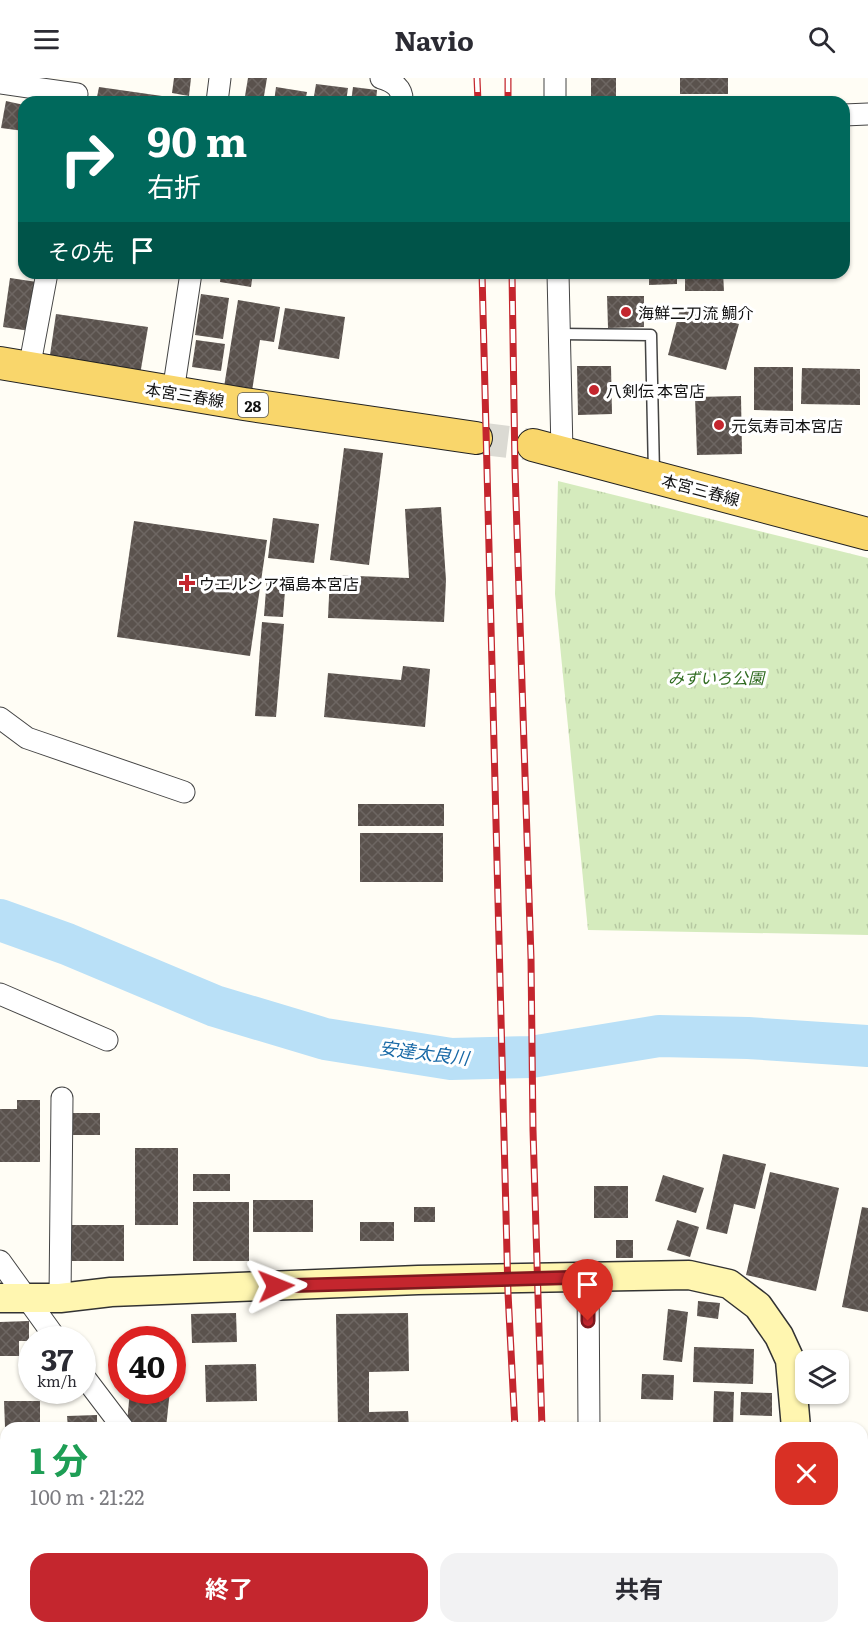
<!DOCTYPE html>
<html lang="ja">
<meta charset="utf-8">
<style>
:root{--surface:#fff;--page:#f2f2f3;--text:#2b2b33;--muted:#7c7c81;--accent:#c4262e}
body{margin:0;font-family:Literata,"Noto Sans JP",serif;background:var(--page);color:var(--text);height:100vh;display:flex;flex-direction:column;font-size:22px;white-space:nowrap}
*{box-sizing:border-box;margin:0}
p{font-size:20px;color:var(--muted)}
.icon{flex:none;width:33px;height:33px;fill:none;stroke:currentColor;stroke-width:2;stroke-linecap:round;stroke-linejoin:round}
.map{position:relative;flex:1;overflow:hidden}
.sheet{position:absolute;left:0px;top:1344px;width:868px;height:212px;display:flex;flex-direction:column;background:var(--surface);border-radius:18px 18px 0 0;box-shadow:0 2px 4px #0004}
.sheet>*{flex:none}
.top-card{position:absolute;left:18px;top:18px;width:832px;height:183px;border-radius:18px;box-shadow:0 2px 4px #0004;background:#00695c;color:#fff;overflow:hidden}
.controls{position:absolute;left:795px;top:1272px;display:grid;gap:12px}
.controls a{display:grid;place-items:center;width:54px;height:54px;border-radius:12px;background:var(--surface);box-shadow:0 2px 4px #0004;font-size:30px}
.speed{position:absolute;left:18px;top:1248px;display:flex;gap:12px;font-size:30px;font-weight:700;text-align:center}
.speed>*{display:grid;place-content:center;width:78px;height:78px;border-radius:50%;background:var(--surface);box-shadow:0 2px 4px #0004;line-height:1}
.speed small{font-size:15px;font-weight:400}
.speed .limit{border:9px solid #d22;background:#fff;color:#111}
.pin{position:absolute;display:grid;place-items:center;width:51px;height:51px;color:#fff;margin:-62px -26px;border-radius:50% 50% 50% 0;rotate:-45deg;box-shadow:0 0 6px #0007}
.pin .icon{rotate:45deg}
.me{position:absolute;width:66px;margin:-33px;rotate:88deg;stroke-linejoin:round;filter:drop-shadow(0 0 4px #0008)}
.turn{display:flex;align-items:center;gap:21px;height:126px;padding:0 30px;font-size:27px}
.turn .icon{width:78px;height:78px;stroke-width:2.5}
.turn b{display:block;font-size:42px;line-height:51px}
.then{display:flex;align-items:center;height:57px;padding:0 30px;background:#0003;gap:12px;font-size:22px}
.round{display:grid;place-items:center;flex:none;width:63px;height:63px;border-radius:18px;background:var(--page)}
.head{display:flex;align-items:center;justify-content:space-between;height:102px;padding:0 30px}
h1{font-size:36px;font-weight:700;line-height:45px;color:#1e9e55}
.primary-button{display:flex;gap:12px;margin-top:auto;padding:12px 30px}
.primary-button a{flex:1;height:69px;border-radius:18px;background:var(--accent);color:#fff;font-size:24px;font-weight:700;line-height:69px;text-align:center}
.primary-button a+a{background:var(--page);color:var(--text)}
header{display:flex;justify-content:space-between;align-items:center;height:78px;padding:0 30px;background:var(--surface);font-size:27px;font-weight:700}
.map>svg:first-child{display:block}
</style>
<header><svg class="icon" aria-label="menu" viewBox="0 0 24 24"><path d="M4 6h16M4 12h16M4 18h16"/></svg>Navio<svg class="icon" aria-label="search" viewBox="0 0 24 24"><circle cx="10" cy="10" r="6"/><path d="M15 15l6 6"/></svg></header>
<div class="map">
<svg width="868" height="1555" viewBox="0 0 868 1555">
<defs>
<pattern id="grass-tufts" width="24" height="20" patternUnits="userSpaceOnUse" patternTransform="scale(1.5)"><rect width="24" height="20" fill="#d5ebbd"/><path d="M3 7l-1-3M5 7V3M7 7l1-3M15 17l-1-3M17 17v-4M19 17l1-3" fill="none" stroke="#b6c8a1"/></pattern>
<pattern id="building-cross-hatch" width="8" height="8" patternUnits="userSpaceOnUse" patternTransform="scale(1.5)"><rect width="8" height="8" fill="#5a524d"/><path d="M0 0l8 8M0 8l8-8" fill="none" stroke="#6d6662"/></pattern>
</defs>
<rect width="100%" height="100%" fill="#fffdf5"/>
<path fill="url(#grass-tufts)" d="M 558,403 L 868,480 L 868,857 L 588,852 L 555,516 Z"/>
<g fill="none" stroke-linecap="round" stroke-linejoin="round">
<path stroke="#b9e0f7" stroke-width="42" d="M 0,842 L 67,866 L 215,928 L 325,961 L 451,981 L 531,979 L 659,958 L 748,960 L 868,968"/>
</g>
<g fill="url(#building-cross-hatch)">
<path d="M 174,0 L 191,0 L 189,18 L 172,15 Z"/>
<path d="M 248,0 L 267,0 L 263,24 L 244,24 Z"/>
<rect x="591" y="0" width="25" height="24"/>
<rect x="680" y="0" width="48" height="16"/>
<path d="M 316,6 L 348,10 L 346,24 L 313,24 Z"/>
<path d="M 99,9 L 190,22 L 190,24 L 96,24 Z"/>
<path d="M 276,9 L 307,14 L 305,24 L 274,24 Z"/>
<path d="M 353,9 L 377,12 L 376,24 L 351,24 Z"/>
<path d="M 6,23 L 24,27 L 24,53 L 1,50 Z"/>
<path d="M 221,195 L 253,195 L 251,209 L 220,204 Z"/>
<rect x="571" y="195" width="28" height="2"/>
<path d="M 649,195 L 677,195 L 677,206 L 649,207 Z"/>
<path d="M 685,195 L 723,195 L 724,213 L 685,213 Z"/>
<path d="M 10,200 L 37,204 L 30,253 L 3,249 Z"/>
<path d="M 201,216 L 229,220 L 223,261 L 195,257 Z"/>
<path d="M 607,218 L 644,218 L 644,249 L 608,250 Z"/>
<path d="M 238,222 L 280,229 L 274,264 L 260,262 L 252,313 L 224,309 Z"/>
<path d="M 285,230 L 345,239 L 339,281 L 278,271 Z"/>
<path d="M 680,231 L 739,246 L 726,292 L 668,277 Z"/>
<path d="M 56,236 L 148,249 L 140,297 L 49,284 Z"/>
<path d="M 196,262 L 225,266 L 221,293 L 192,289 Z"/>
<path d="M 577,288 L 611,288 L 612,336 L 578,337 Z"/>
<path d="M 754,289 L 793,289 L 793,333 L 754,332 Z"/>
<path d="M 802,290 L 860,291 L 860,327 L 801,326 Z"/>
<path d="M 741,318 L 742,376 L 697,377 L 695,319 Z"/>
<path d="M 344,370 L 383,375 L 369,487 L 330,482 Z"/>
<path d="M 441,429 L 446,502 L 444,544 L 328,540 L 330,497 L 409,500 L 405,431 Z"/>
<path d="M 273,440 L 319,446 L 314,485 L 268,480 Z"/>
<path d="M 134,443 L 267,462 L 250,578 L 117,559 Z"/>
<path d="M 267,499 L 286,500 L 283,539 L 264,538 Z"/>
<path d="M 262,544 L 284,546 L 276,639 L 255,638 Z"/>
<path d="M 403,588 L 430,591 L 425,649 L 324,639 L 328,595 L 401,602 Z"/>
<rect x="358" y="726" width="86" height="22"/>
<rect x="360" y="755" width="83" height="49"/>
<path d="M 17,1022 L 40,1022 L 40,1084 L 0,1084 L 0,1031 L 17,1031 Z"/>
<rect x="70" y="1035" width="30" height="22"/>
<rect x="135" y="1070" width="43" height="77"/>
<path d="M 723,1076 L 766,1086 L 755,1131 L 734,1126 L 727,1156 L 706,1151 Z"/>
<path d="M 770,1094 L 839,1110 L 816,1213 L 746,1197 Z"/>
<rect x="193" y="1096" width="37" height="17"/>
<path d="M 663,1097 L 704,1110 L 696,1135 L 655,1123 Z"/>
<rect x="594" y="1108" width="34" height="32"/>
<rect x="253" y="1122" width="60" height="32"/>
<rect x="193" y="1124" width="56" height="59"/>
<rect x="414" y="1129" width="21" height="15"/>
<path d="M 862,1129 L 868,1130 L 868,1234 L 842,1229 Z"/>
<path d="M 677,1142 L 699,1149 L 690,1179 L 667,1172 Z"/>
<rect x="360" y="1144" width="34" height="19"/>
<rect x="72" y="1147" width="52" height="36"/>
<rect x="616" y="1162" width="17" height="18"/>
<path d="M 698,1223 L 720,1225 L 718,1241 L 697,1238 Z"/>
<path d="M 668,1231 L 688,1234 L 682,1284 L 663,1282 Z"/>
<path d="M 236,1235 L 237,1264 L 192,1265 L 191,1236 Z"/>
<path d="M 408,1235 L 409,1293 L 369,1294 L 369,1334 L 408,1333 L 409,1350 L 338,1350 L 336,1236 Z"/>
<path d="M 29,1243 L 29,1263 L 19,1263 L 19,1278 L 0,1278 L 0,1244 Z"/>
<rect x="132" y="1252" width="29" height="10"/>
<path d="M 694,1269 L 754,1271 L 753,1306 L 693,1304 Z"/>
<path d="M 256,1286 L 257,1323 L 206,1324 L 205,1287 Z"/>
<path d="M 642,1296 L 674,1297 L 673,1322 L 641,1321 Z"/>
<path d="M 130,1312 L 170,1312 L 166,1350 L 131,1350 L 127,1345 Z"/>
<path d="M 714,1313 L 734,1314 L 733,1350 L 713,1349 Z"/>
<path d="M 741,1314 L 772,1315 L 772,1338 L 740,1337 Z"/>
<path d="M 4,1323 L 40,1323 L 40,1348 L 5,1349 Z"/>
<path d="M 97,1337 L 97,1350 L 68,1350 L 67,1338 Z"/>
<path d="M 3,1374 L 6,1374 L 6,1398 L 4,1398 Z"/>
<path d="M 862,1511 L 868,1512 L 868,1544 L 862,1543 Z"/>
<path d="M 135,1550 L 181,1550 L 181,1555 L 136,1555 Z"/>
<path d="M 280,1550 L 321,1550 L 321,1555 L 282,1555 Z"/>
</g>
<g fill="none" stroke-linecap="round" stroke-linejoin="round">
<path stroke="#dbdad3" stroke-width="32" stroke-dasharray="32 16" stroke-linecap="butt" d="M 476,360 L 533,367"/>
<defs>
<path id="lane" d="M 559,256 L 651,257 L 654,396"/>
<g id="street">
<path d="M 381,0 C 394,4 403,10 402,24"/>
<path d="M 555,0 L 555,24"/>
<path d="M 0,5 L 77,16"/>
<path d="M 217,24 L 220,0"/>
<path d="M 844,37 L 868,36"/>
<path d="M 558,195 L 562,374"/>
<path d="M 29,291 L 47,195"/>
<path d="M 173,314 L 191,195"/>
<path d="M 0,640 L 27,660 L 184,714"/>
<path d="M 0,916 L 107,962"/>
<path d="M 0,1183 L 57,1262"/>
<path d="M 588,1199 L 589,1350"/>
<path d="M 60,1220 L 62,1020"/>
<path d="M 82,1296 L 123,1350"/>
<path d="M 0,1522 L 6,1522"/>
<path d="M 267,1550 L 270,1555"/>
<path d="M 681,1550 L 685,1555"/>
<path d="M 388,1555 L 388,1550"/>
<path d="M 772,1555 L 794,1550"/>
</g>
<g id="secondary">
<path d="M 0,1220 L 60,1220 L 111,1214 L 418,1202 L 689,1197 L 729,1206 L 758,1228 L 779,1258 L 790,1282 L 796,1350"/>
<path d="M 862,1479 L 868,1480"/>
</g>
<g id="primary">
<path d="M 0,285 L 244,326 L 476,360"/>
<path d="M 533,367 L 868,456"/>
</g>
</defs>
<use href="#lane" stroke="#444" stroke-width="13"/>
<use href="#street" stroke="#444" stroke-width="23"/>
<use href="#secondary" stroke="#333" stroke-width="31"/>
<use href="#primary" stroke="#222" stroke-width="34"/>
<use href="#lane" stroke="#fff" stroke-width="10"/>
<use href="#street" stroke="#fff" stroke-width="21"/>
<use href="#secondary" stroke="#fff6b0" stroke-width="28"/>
<use href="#primary" stroke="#f9d66b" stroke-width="32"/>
<defs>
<g id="rail">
<path d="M 477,0 L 478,24"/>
<path d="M 508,0 L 508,24"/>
<path d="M 482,195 L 508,1215 L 515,1350"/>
<path d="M 512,195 L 515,392 L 531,880 L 533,1052 L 542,1350"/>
<path d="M 521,1550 L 521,1555"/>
<path d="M 548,1550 L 548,1555"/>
</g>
</defs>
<use href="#rail" stroke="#c4262e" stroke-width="7"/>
<use href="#rail" stroke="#fff" stroke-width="4.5" stroke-dasharray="14" stroke-linecap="butt"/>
</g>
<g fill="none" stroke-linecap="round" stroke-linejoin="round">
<defs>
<path id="route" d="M 276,1208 L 588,1199 L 588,1243"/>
</defs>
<use href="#route" stroke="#7f191e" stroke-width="15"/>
<use href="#route" stroke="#c4262e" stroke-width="10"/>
</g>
<g fill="#c4262e" stroke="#fff" stroke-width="2">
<circle cx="626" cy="234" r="6"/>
<circle cx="594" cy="312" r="6"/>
<circle cx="719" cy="347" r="6"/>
<path d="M184 496h6v6h6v6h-6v6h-6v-6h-6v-6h6z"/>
</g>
<g text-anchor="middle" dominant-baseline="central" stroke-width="6" stroke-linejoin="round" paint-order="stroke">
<rect fill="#fff" stroke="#585858" stroke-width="1.5" x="238" y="315" width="30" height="24" rx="4.5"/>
<g font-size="15" font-weight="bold" fill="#111">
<text x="253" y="327">28</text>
</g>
<g font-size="16" fill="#111" stroke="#fff" text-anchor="start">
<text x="638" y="234">海鮮二刀流 鯛介</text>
<text x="606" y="312">八剣伝 本宮店</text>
<text x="731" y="347">元気寿司本宮店</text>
<text x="199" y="505">ウエルシア福島本宮店</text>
</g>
<g font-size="16" fill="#111" stroke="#fff">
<text transform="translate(185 316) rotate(9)">本宮三春線</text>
<text transform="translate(701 411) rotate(15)">本宮三春線</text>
</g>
<g font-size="16" font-style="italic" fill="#2f6b1f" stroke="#fff">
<text x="716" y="599">みずいろ公園</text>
</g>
<g font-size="18" font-style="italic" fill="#1768a6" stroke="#fff">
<text transform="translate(424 974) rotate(7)">安達太良川</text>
</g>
</g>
</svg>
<div class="controls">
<a><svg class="icon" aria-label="layers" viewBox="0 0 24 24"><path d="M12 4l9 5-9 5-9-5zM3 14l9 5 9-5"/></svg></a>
</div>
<div class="speed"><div>37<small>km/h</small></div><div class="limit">40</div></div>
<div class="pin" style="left:588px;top:1243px;background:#d93025"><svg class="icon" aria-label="arrive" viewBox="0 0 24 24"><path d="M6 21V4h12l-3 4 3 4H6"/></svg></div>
<svg class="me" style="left:276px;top:1208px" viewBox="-20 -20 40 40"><path d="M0-17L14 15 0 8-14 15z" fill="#c4262e" stroke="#fff" stroke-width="4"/></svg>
<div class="top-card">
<div class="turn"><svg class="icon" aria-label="right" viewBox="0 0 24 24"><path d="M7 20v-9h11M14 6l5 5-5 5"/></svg><div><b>90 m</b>右折</div></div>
<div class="then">その先<svg class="icon" aria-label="arrive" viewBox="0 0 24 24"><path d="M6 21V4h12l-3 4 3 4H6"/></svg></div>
</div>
<section class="sheet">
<div class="head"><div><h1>1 分</h1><p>100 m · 21:22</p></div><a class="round" style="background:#d93025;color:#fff"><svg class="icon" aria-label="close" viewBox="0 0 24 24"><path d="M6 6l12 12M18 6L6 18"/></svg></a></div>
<div class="primary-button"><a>終了</a><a>共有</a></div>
</section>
</div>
